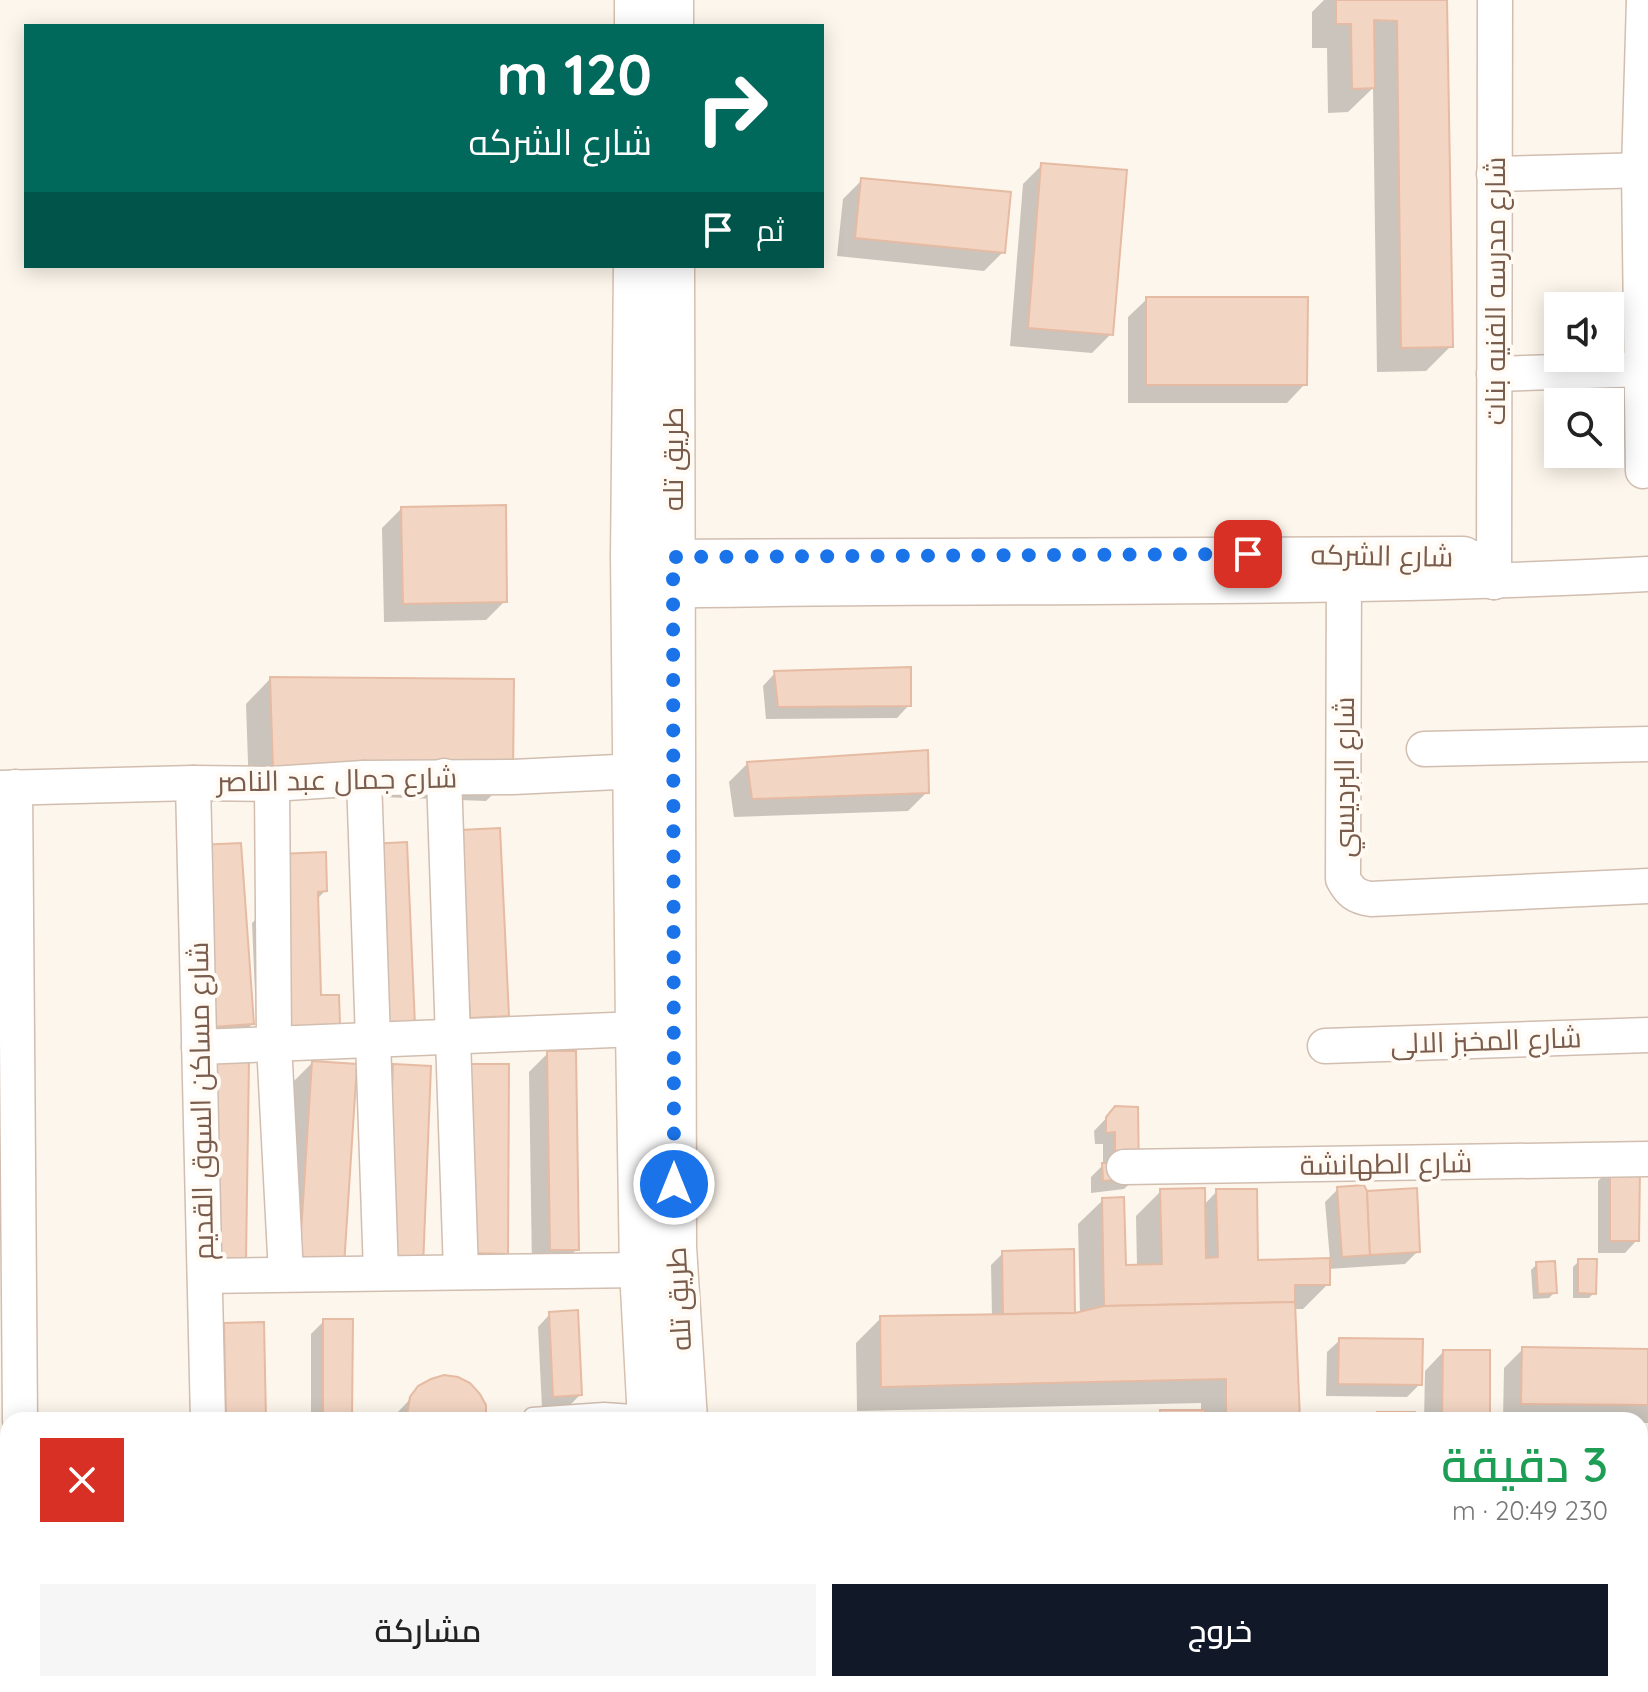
<!DOCTYPE html>
<html lang="ar">
<meta charset="utf-8">
<style>
:root{--surface:#fff;--page:#f6f6f6;--text:#222;--muted:#767676;--accent:#111827}
body{margin:0;font-family:Quicksand,Cairo,sans-serif;background:var(--page);color:var(--text);direction:rtl;height:100vh;display:flex;flex-direction:column;font-size:30px;white-space:nowrap}
*{box-sizing:border-box;margin:0}
p{font-size:26px;color:var(--muted)}
.icon{flex:none;width:44px;height:44px;fill:none;stroke:currentColor;stroke-width:2;stroke-linecap:round;stroke-linejoin:round}
.map{position:relative;flex:1;overflow:hidden;direction:ltr}
.panel{position:absolute;left:0px;top:1412px;width:1648px;height:280px;display:flex;flex-direction:column;background:var(--surface);border-radius:24px 24px 0 0;box-shadow:0 4px 20px #0003;direction:rtl}
.panel>*{flex:none}
.guide{position:absolute;left:24px;top:24px;width:800px;height:244px;border-radius:0px;box-shadow:0 4px 20px #0003;direction:rtl;background:#00695c;color:#fff;overflow:hidden}
.tools{position:absolute;left:1544px;top:292px;display:grid;gap:16px}
.tools a{display:grid;place-items:center;width:80px;height:80px;border-radius:0px;background:var(--surface);box-shadow:0 4px 20px #0003;font-size:40px}
.pin{position:absolute;display:grid;place-items:center;width:68px;height:68px;color:#fff;margin:-34px;border-radius:16px;box-shadow:0 4px 12px #0006}
.me{position:absolute;width:88px;margin:-44px;rotate:0deg;stroke-linejoin:round;filter:drop-shadow(0 0 6px #0008)}
.turn{display:flex;align-items:center;gap:28px;height:168px;padding:0 40px;font-size:36px}
.turn .icon{width:104px;height:104px;stroke-width:2.5}
.turn b{display:block;font-size:56px;line-height:68px}
.then{display:flex;align-items:center;height:76px;padding:0 40px;background:#0003;gap:16px;font-size:30px}
.round{display:grid;place-items:center;flex:none;width:84px;height:84px;border-radius:0px;background:var(--page)}
.summary{display:flex;align-items:center;justify-content:space-between;height:136px;padding:0 40px}
h1{font-size:48px;font-weight:600;line-height:60px;color:#1e9e55}
.action{display:flex;gap:16px;margin-top:auto;padding:16px 40px}
.action a{flex:1;height:92px;border-radius:0px;background:var(--accent);color:#fff;font-size:32px;font-weight:600;line-height:92px;text-align:center}
.action a+a{background:var(--page);color:var(--text)}
.map>svg:first-child{display:block}
</style>
<div class="map">
<svg width="1648" height="1692" viewBox="0 0 1648 1692">
<rect width="100%" height="100%" fill="#fdf6ec"/>
<g fill="#0003">
<path d="M 1324,0 L 1445,0 L 1451,346 L 1426,371 L 1377,372 L 1373,88 L 1348,112 L 1328,113 L 1327,48 L 1312,48 L 1312,12 Z"/>
<path d="M 1042,165 L 1111,334 L 1092,353 L 1010,346 L 1023,184 Z"/>
<path d="M 862,180 L 1003,252 L 984,271 L 837,256 L 843,199 Z"/>
<path d="M 1147,299 L 1305,384 L 1287,403 L 1128,403 L 1128,317 Z"/>
<path d="M 401,509 L 505,601 L 486,620 L 384,622 L 382,528 Z"/>
<path d="M 775,673 L 909,705 L 897,718 L 766,719 L 763,686 Z"/>
<path d="M 270,679 L 511,776 L 486,801 L 249,792 L 246,704 Z"/>
<path d="M 748,763 L 927,792 L 908,811 L 734,817 L 729,782 Z"/>
<path d="M 442,851 L 506,1015 L 488,1034 L 452,1036 Z"/>
<path d="M 181,866 L 252,1024 L 233,1043 L 193,1045 Z"/>
<path d="M 261,875 L 325,891 L 316,900 L 266,1016 L 256,1016 L 252,923 L 263,913 Z"/>
<path d="M 548,1053 L 577,1249 L 558,1268 L 532,1268 L 529,1072 Z"/>
<path d="M 312,1063 L 323,1284 L 281,1282 L 293,1082 Z"/>
<path d="M 472,1066 L 506,1253 L 487,1272 L 453,1271 L 453,1085 Z"/>
<path d="M 1116,1108 L 1137,1177 L 1124,1189 L 1091,1193 L 1091,1177 L 1103,1165 L 1103,1144 L 1095,1144 L 1094,1131 Z"/>
<path d="M 1611,1168 L 1637,1240 L 1625,1253 L 1598,1253 L 1598,1181 Z"/>
<path d="M 1338,1189 L 1418,1251 L 1405,1264 L 1328,1269 L 1328,1284 L 1303,1309 L 1294,1309 L 1299,1420 L 1153,1420 L 1161,1412 L 1201,1412 L 1201,1403 L 857,1411 L 856,1343 L 881,1318 L 992,1316 L 991,1265 L 1003,1253 L 1072,1251 L 1073,1315 L 1080,1314 L 1078,1224 L 1103,1200 L 1124,1267 L 1137,1267 L 1136,1216 L 1161,1191 L 1203,1206 L 1217,1191 L 1256,1262 L 1330,1260 L 1325,1202 Z"/>
<path d="M 1579,1261 L 1594,1293 L 1589,1298 L 1573,1298 L 1573,1267 Z"/>
<path d="M 1537,1264 L 1555,1292 L 1549,1298 L 1533,1299 L 1531,1270 Z"/>
<path d="M 550,1314 L 580,1395 L 568,1407 L 542,1408 L 538,1327 Z"/>
<path d="M 324,1321 L 350,1417 L 347,1420 L 311,1420 L 311,1334 Z"/>
<path d="M 225,1325 L 264,1420 L 208,1420 L 206,1344 Z"/>
<path d="M 1340,1340 L 1420,1384 L 1407,1397 L 1326,1396 L 1327,1352 Z"/>
<path d="M 1523,1349 L 1648,1351 L 1648,1423 L 1640,1423 L 1640,1420 L 1503,1420 L 1504,1368 Z"/>
<path d="M 1443,1352 L 1488,1420 L 1424,1420 L 1425,1371 Z"/>
<path d="M 415,1394 L 483,1420 L 396,1420 L 398,1412 Z"/>
<path d="M 1640,1680 L 1648,1680 L 1648,1692 L 1552,1692 L 1560,1684 L 1640,1684 Z"/>
<path d="M 787,1684 L 841,1684 L 833,1692 L 787,1692 Z"/>
<rect x="1205" y="1684" width="102" height="8"/>
<rect x="1337" y="1684" width="90" height="8"/>
</g>
<g fill="#f3d5c3" stroke="#e6bba3" stroke-width="2">
<path d="M 1336,0 L 1447,0 L 1453,347 L 1401,348 L 1397,21 L 1374,20 L 1375,88 L 1352,89 L 1351,24 L 1336,24 Z"/>
<path d="M 1041,163 L 1127,170 L 1113,335 L 1028,328 Z"/>
<path d="M 861,178 L 1011,192 L 1005,253 L 855,238 Z"/>
<path d="M 1146,297 L 1308,297 L 1307,385 L 1146,385 Z"/>
<path d="M 506,505 L 507,602 L 403,604 L 401,507 Z"/>
<path d="M 911,667 L 911,706 L 778,707 L 774,671 Z"/>
<path d="M 270,677 L 514,679 L 513,777 L 273,768 Z"/>
<path d="M 928,750 L 929,793 L 752,799 L 747,762 Z"/>
<path d="M 500,828 L 509,1016 L 470,1018 L 460,830 Z"/>
<path d="M 407,842 L 415,1025 L 378,1026 L 371,844 Z"/>
<path d="M 241,843 L 254,1024 L 211,1027 L 199,845 Z"/>
<path d="M 326,852 L 327,891 L 318,892 L 321,995 L 339,995 L 340,1025 L 285,1027 L 279,854 Z"/>
<path d="M 547,1051 L 576,1051 L 579,1250 L 550,1250 Z"/>
<path d="M 213,1058 L 249,1059 L 246,1258 L 210,1258 Z"/>
<path d="M 312,1061 L 357,1064 L 344,1266 L 299,1264 Z"/>
<path d="M 393,1064 L 431,1066 L 423,1267 L 385,1266 Z"/>
<path d="M 471,1064 L 509,1064 L 508,1254 L 471,1253 Z"/>
<path d="M 1115,1106 L 1138,1107 L 1139,1178 L 1103,1181 L 1102,1163 L 1115,1163 L 1115,1132 L 1106,1133 L 1106,1117 Z"/>
<path d="M 1610,1166 L 1640,1167 L 1639,1241 L 1610,1241 Z"/>
<path d="M 1364,1185 L 1367,1191 L 1370,1255 L 1342,1257 L 1337,1187 Z"/>
<path d="M 1205,1188 L 1206,1258 L 1218,1257 L 1216,1189 L 1257,1189 L 1258,1260 L 1330,1258 L 1330,1285 L 1295,1285 L 1295,1302 L 1104,1306 L 1102,1198 L 1124,1197 L 1126,1265 L 1162,1264 L 1160,1189 Z"/>
<path d="M 1417,1188 L 1420,1252 L 1370,1255 L 1367,1191 Z"/>
<path d="M 1074,1249 L 1075,1313 L 1003,1314 L 1002,1251 Z"/>
<path d="M 1578,1259 L 1597,1259 L 1596,1294 L 1578,1293 Z"/>
<path d="M 1555,1261 L 1557,1293 L 1538,1294 L 1536,1262 Z"/>
<path d="M 1295,1302 L 1300,1420 L 1226,1420 L 1226,1379 L 881,1387 L 880,1316 L 1075,1313 L 1104,1306 Z"/>
<path d="M 578,1310 L 582,1395 L 553,1397 L 549,1312 Z"/>
<path d="M 323,1319 L 353,1319 L 352,1418 L 323,1418 Z"/>
<path d="M 264,1322 L 266,1420 L 226,1420 L 224,1323 Z"/>
<path d="M 1339,1338 L 1423,1339 L 1422,1385 L 1338,1384 Z"/>
<path d="M 1522,1347 L 1648,1349 L 1648,1405 L 1521,1404 Z"/>
<path d="M 1443,1350 L 1490,1350 L 1490,1420 L 1442,1420 Z"/>
<path d="M 444,1375 L 458,1377 L 470,1383 L 480,1394 L 486,1405 L 486,1420 L 406,1420 L 410,1397 L 418,1386 L 431,1379 Z"/>
<rect x="1160" y="1410" width="45" height="10"/>
<rect x="1377" y="1412" width="38" height="8"/>
<path d="M 1640,1678 L 1648,1678 L 1648,1692 L 1561,1692 L 1561,1684 L 1640,1684 Z"/>
<rect x="1229" y="1684" width="80" height="8"/>
<rect x="1355" y="1684" width="74" height="8"/>
</g>
<g fill="none" stroke-linecap="round" stroke-linejoin="round">
<defs>
<path id="service" d="M 532,1416 L 604,1411 L 647,1414"/>
<g id="minor">
<path d="M 1494,174 L 1648,170"/>
<path d="M 1494,374 L 1648,369"/>
<path d="M 1643,471 L 1639,170 L 1644,0"/>
<path d="M 651,557 L 1464,554 C 1479,561 1486,568 1494,582"/>
<path d="M 1344,565 L 1343,879 C 1350,892 1356,897 1371,899 L 1648,886"/>
<path d="M 1494,582 L 1495,0"/>
<path d="M 649,591 C 982,584 1315,592 1648,574"/>
<path d="M 1424,749 L 1648,744"/>
<path d="M 444,776 L 461,1272"/>
<path d="M 364,778 L 381,1273"/>
<path d="M 193,783 L 208,1420"/>
<path d="M 272,784 L 274,1044 L 286,1274"/>
<path d="M 15,787 L 20,1420"/>
<path d="M 0,788 L 193,783 L 272,784 L 364,778 L 513,777 L 659,770"/>
<path d="M 1325,1046 L 1648,1035"/>
<path d="M 199,1047 L 638,1029"/>
<path d="M 1124,1167 L 1648,1159"/>
<path d="M 205,1276 L 642,1270"/>
<path d="M 0,1513 L 8,1513"/>
<path d="M 10,1692 L 15,1691 L 20,1684"/>
</g>
<g id="secondary">
<path d="M 637,0 L 637,26"/>
<path d="M 671,26 L 671,0"/>
<path d="M 636,266 L 633,557 L 638,1029 L 642,1270 L 650,1420"/>
<path d="M 672,266 L 674,1247 L 685,1420"/>
<path d="M 690,1684 L 692,1692"/>
<path d="M 725,1684 L 726,1692"/>
</g>
</defs>
<use href="#service" stroke="#d1beb0" stroke-width="19"/>
<use href="#minor" stroke="#d1beb0" stroke-width="37"/>
<use href="#secondary" stroke="#d6c0b0" stroke-width="47"/>
<use href="#service" stroke="#fff" stroke-width="16"/>
<use href="#minor" stroke="#fff" stroke-width="34"/>
<use href="#secondary" stroke="#fff" stroke-width="44"/>
</g>
<g fill="none" stroke-linecap="round" stroke-linejoin="round">
<path stroke="#1a73e8" stroke-width="14" stroke-dasharray="0 25.2" d="M 674,1184 L 673,557 L 1248,554"/>
</g>
<g text-anchor="middle" dominant-baseline="central" stroke-width="8" stroke-linejoin="round" paint-order="stroke">
<g font-size="28" fill="#7a5c4d" stroke="#fffaf3">
<text transform="translate(1494 291) rotate(-90)">شارع مدرسه الفنيه بنات</text>
<text transform="translate(672 459) rotate(-90)">طريق تله</text>
<text transform="translate(1382 555) rotate(1)">شارع الشركه</text>
<text transform="translate(1343 777) rotate(-90)">شارع البرديسي</text>
<text transform="translate(337 779) rotate(-1)">شارع جمال عبد الناصر</text>
<text transform="translate(1486 1040) rotate(-2)">شارع المخبز الالى</text>
<text transform="translate(200 1101) rotate(-91)">شارع مساكن السوق القديم</text>
<text transform="translate(1386 1163) rotate(-1)">شارع الطهانشة</text>
<text transform="translate(678 1299) rotate(-93)">طريق تله</text>
</g>
</g>
</svg>
<div class="tools">
<a><svg class="icon" aria-label="sound" viewBox="0 0 24 24"><path d="M4 9h4l5-4v14l-5-4H4zM17 9q2 3 0 6"/></svg></a>
<a><svg class="icon" aria-label="search" viewBox="0 0 24 24"><circle cx="10" cy="10" r="6"/><path d="M15 15l6 6"/></svg></a>
</div>
<div class="pin" style="left:1248px;top:554px;background:#d93025"><svg class="icon" aria-label="arrive" viewBox="0 0 24 24"><path d="M6 21V4h12l-3 4 3 4H6"/></svg></div>
<svg class="me" style="left:674px;top:1184px" viewBox="-20 -20 40 40"><circle r="17" fill="#1a73e8" stroke="#fff" stroke-width="3"/><path d="M0-11L8 9 0 5-8 9z" fill="#fff"/></svg>
<div class="guide">
<div class="turn"><svg class="icon" aria-label="right" viewBox="0 0 24 24"><path d="M7 20v-9h11M14 6l5 5-5 5"/></svg><div><b>120 m</b>شارع الشركه</div></div>
<div class="then">ثم<svg class="icon" aria-label="arrive" viewBox="0 0 24 24"><path d="M6 21V4h12l-3 4 3 4H6"/></svg></div>
</div>
<section class="panel">
<div class="summary"><div><h1>3 دقيقة</h1><p>230 m · 20:49</p></div><a class="round" style="background:#d93025;color:#fff"><svg class="icon" aria-label="close" viewBox="0 0 24 24"><path d="M6 6l12 12M18 6L6 18"/></svg></a></div>
<div class="action"><a>خروج</a><a>مشاركة</a></div>
</section>
</div>
